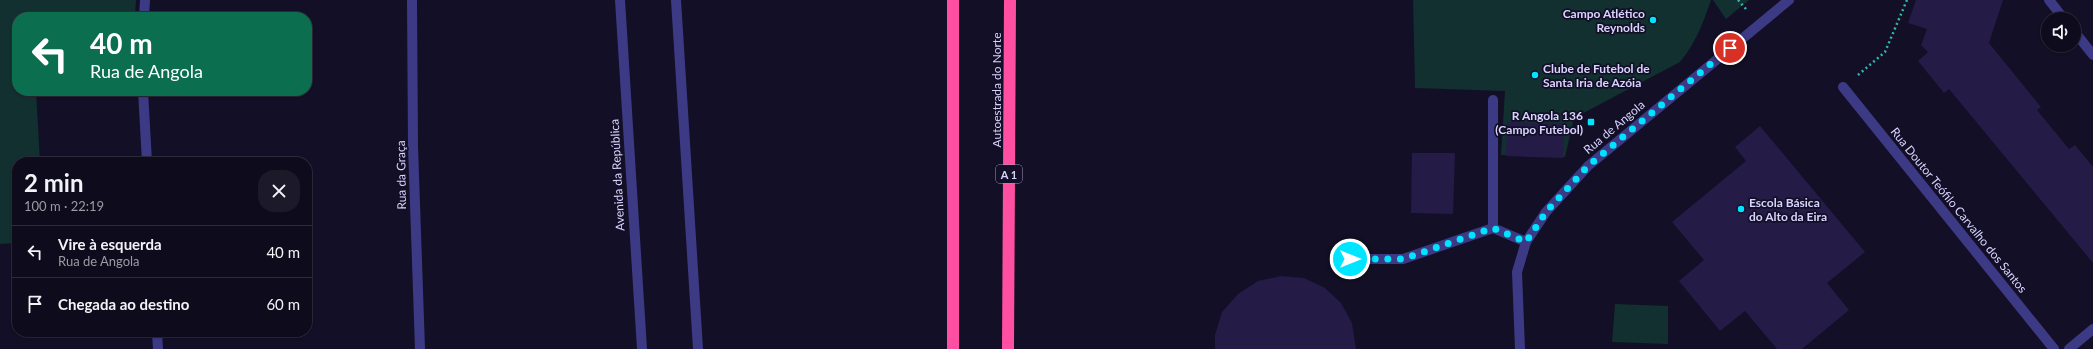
<!DOCTYPE html>
<html lang="pt">
<meta charset="utf-8">
<style>
:root{--surface:#0e0b1c;--page:#1c1929;--text:#f1f3f6;--muted:#9b9ba3;--line:#2e2b3b}
body{margin:0;font-family:Lato,sans-serif;background:var(--page);color:var(--text);height:100vh;display:flex;flex-direction:column;font-size:15px;white-space:nowrap}
*{box-sizing:border-box;margin:0}
p{font-size:13px;color:var(--muted)}
.icon{flex:none;width:22px;height:22px;fill:none;stroke:currentColor;stroke-width:2;stroke-linecap:round;stroke-linejoin:round}
.map{position:relative;flex:1;overflow:hidden}
.sheet{position:absolute;left:12px;top:157px;width:300px;height:180px;display:flex;flex-direction:column;background:var(--surface);border-radius:16px;box-shadow:0 1px 3px #0004,0 0 0 1px var(--line)}
.sheet>*{flex:none}
.guide{position:absolute;left:12px;top:12px;width:300px;height:84px;border-radius:16px;box-shadow:0 1px 3px #0004,0 0 0 1px var(--line);background:#0b6e4f;color:#fff;overflow:hidden}
.fabs{position:absolute;left:2041px;top:12px;display:grid;gap:8px}
.fabs a{display:grid;place-items:center;width:40px;height:40px;border-radius:50%;background:var(--surface);box-shadow:0 1px 3px #0004,0 0 0 1px var(--line);font-size:20px}
.pin{position:absolute;display:grid;place-items:center;width:34px;height:34px;color:#fff;margin:-17px;border:2px solid #fff;border-radius:50%;box-shadow:0 1px 4px #0007}
.me{position:absolute;width:44px;margin:-22px;rotate:90deg;stroke-linejoin:round;filter:drop-shadow(0 0 3px #0008)}
.turn{display:flex;align-items:center;gap:14px;height:84px;padding:0 12px;font-size:18px}
.turn .icon{width:52px;height:52px;stroke-width:2.5}
.turn b{display:block;font-size:28px;line-height:34px}
.round{display:grid;place-items:center;flex:none;width:42px;height:42px;border-radius:16px;background:var(--page)}
.summary{display:flex;align-items:center;justify-content:space-between;height:68px;padding:0 12px}
h1{font-size:24px;font-weight:700;line-height:30px}
ul{padding:0;list-style:none}
li{display:flex;align-items:center;gap:12px;height:52px;padding:0 12px;border-top:1px solid var(--line)}
li div{flex:1}
li b{display:block;font-size:15px}
li em{font-style:normal}
.map>svg:first-child{display:block}
</style>
<div class="map">
<svg width="2093" height="349" viewBox="0 0 2093 349">
<rect width="100%" height="100%" fill="#130f26"/>
<g fill="#12302f">
<path d="M 0,0 L 136,0 L 135,17 L 17,17 L 17,91 L 36,91 L 40,162 L 17,162 L 17,243 L 0,244 Z"/>
<path d="M 1413,0 L 1711,0 C 1703,23 1696,43 1680,62 L 1574,118 L 1565,157 L 1501,155 L 1505,91 L 1415,88 Z"/>
<path d="M 1713,0 L 1749,0 L 1726,19 Z"/>
<path d="M 1615,304 L 1668,306 L 1668,344 L 1612,342 Z"/>
</g>
<g fill="#241b47">
<path d="M 1916,0 L 2003,0 L 1989,43 L 2041,107 L 2037,110 L 2069,149 L 2075,145 L 2093,167 L 2093,263 L 1949,89 L 1944,93 L 1918,61 L 1928,52 L 1921,45 L 1927,29 L 1908,23 Z"/>
<path d="M 1507,122 L 1564,124 L 1563,158 L 1506,156 Z"/>
<path d="M 1760,126 L 1865,252 L 1827,283 L 1849,310 L 1802,349 L 1777,349 L 1745,311 L 1720,331 L 1679,281 L 1704,260 L 1672,222 L 1746,161 L 1735,147 Z"/>
<path d="M 1412,153 L 1455,153 L 1453,214 L 1411,213 Z"/>
<path d="M 1281,276 L 1304,278 L 1325,288 L 1341,303 L 1352,323 L 1356,349 L 1215,349 L 1215,335 L 1222,312 L 1238,294 L 1258,281 Z"/>
</g>
<g fill="none" stroke-linecap="round" stroke-linejoin="round">
<g stroke="#2fb8b0" stroke-width="2.5" stroke-dasharray="2 3" stroke-linecap="butt">
<path d="M 1738,0 L 1746,9"/>
<path d="M 1858,75 L 1885,52 L 1907,0"/>
</g>
<g stroke="#3d3a85" stroke-width="10">
<path d="M 1493,100 L 1493,228"/>
<path d="M 1350,259 L 1403,259 L 1493,228 L 1526,242"/>
</g>
<g stroke="#3d3a85" stroke-width="10">
<path d="M 412,0 L 413,146 L 420,349"/>
<path d="M 620,0 L 642,349"/>
<path d="M 676,0 L 698,349"/>
<path d="M 2049,0 L 2064,19"/>
<path d="M 144,17 L 145,0"/>
<path d="M 2074,31 L 2093,55"/>
<path d="M 1843,87 L 2054,349"/>
<path d="M 143,91 L 147,162"/>
<path d="M 157,332 L 158,349"/>
<path d="M 2069,349 L 2093,329"/>
</g>
<path stroke="#3d3a85" stroke-width="10" d="M 1520,349 L 1517,272 L 1526,242 L 1546,212 L 1588,166 L 1789,0"/>
<g stroke="#ff4fa3" stroke-width="12">
<path d="M 953,0 L 953,349"/>
<path d="M 1008,349 L 1010,0"/>
</g>
</g>
<g fill="none" stroke-linecap="round" stroke-linejoin="round">
<path stroke="#00e5ff" stroke-width="7" stroke-dasharray="0 12.6" d="M 1350,259 L 1403,259 L 1493,228 L 1526,242 L 1546,212 L 1588,166 L 1730,48"/>
</g>
<g fill="#00e5ff" stroke="#130f26" stroke-width="1.5">
<circle cx="1653" cy="20" r="4"/>
<circle cx="1535" cy="75" r="4"/>
<rect x="1587" y="118" width="8" height="8" rx="2"/>
<circle cx="1741" cy="209" r="4"/>
</g>
<g text-anchor="middle" dominant-baseline="central" stroke-width="3.5" stroke-linejoin="round" paint-order="stroke">
<rect fill="#130f26" stroke="#9e99be" stroke-width="1" x="996" y="165" width="26" height="18" rx="3"/>
<g font-size="11" font-weight="bold" fill="#d9d4ff">
<text x="1009" y="174">A 1</text>
</g>
<g font-size="12" font-weight="bold" fill="#d9d4ff" stroke="#130f26" text-anchor="end">
<text x="1645" y="13">Campo Atlético<tspan x="1645" dy="14">Reynolds</tspan></text>
<text x="1543" y="68" text-anchor="start">Clube de Futebol de<tspan x="1543" dy="14">Santa Iria de Azóia</tspan></text>
<text x="1583" y="115">R Angola 136<tspan x="1583" dy="14">(Campo Futebol)</tspan></text>
<text x="1749" y="202" text-anchor="start">Escola Básica<tspan x="1749" dy="14">do Alto da Eira</tspan></text>
</g>
<g font-size="12" fill="#d9d4ff" stroke="#130f26">
<text transform="translate(996 90) rotate(-90)">Autoestrada do Norte</text>
<text transform="translate(1614 127) rotate(-40)">Rua de Angola</text>
<text transform="translate(401 175) rotate(-91)">Rua da Graça</text>
<text transform="translate(617 175) rotate(-93)">Avenida da República</text>
<text transform="translate(1959 210) rotate(51)">Rua Doutor Teófilo Carvalho dos Santos</text>
</g>
</g>
</svg>
<div class="fabs">
<a><svg class="icon" aria-label="sound" viewBox="0 0 24 24"><path d="M4 9h4l5-4v14l-5-4H4zM17 9q2 3 0 6"/></svg></a>
</div>
<div class="pin" style="left:1730px;top:48px;background:#d93025"><svg class="icon" aria-label="arrive" viewBox="0 0 24 24"><path d="M6 21V4h12l-3 4 3 4H6"/></svg></div>
<svg class="me" style="left:1350px;top:259px" viewBox="-20 -20 40 40"><circle r="17" fill="#00e5ff" stroke="#fff" stroke-width="3"/><path d="M0-11L8 9 0 5-8 9z" fill="#fff"/></svg>
<div class="guide">
<div class="turn"><svg class="icon" aria-label="left" viewBox="0 0 24 24"><path d="M17 20v-9H6M10 6l-5 5 5 5"/></svg><div><b>40 m</b>Rua de Angola</div></div>
</div>
<section class="sheet">
<div class="summary"><div><h1>2 min</h1><p>100 m · 22:19</p></div><a class="round"><svg class="icon" aria-label="close" viewBox="0 0 24 24"><path d="M6 6l12 12M18 6L6 18"/></svg></a></div>
<ul>
<li><svg class="icon" aria-label="left" viewBox="0 0 24 24"><path d="M17 20v-9H6M10 6l-5 5 5 5"/></svg><div><b>Vire à esquerda</b><p>Rua de Angola</p></div><em>40 m</em></li>
<li><svg class="icon" aria-label="arrive" viewBox="0 0 24 24"><path d="M6 21V4h12l-3 4 3 4H6"/></svg><div><b>Chegada ao destino</b></div><em>60 m</em></li>
</ul>
</section>
</div>
